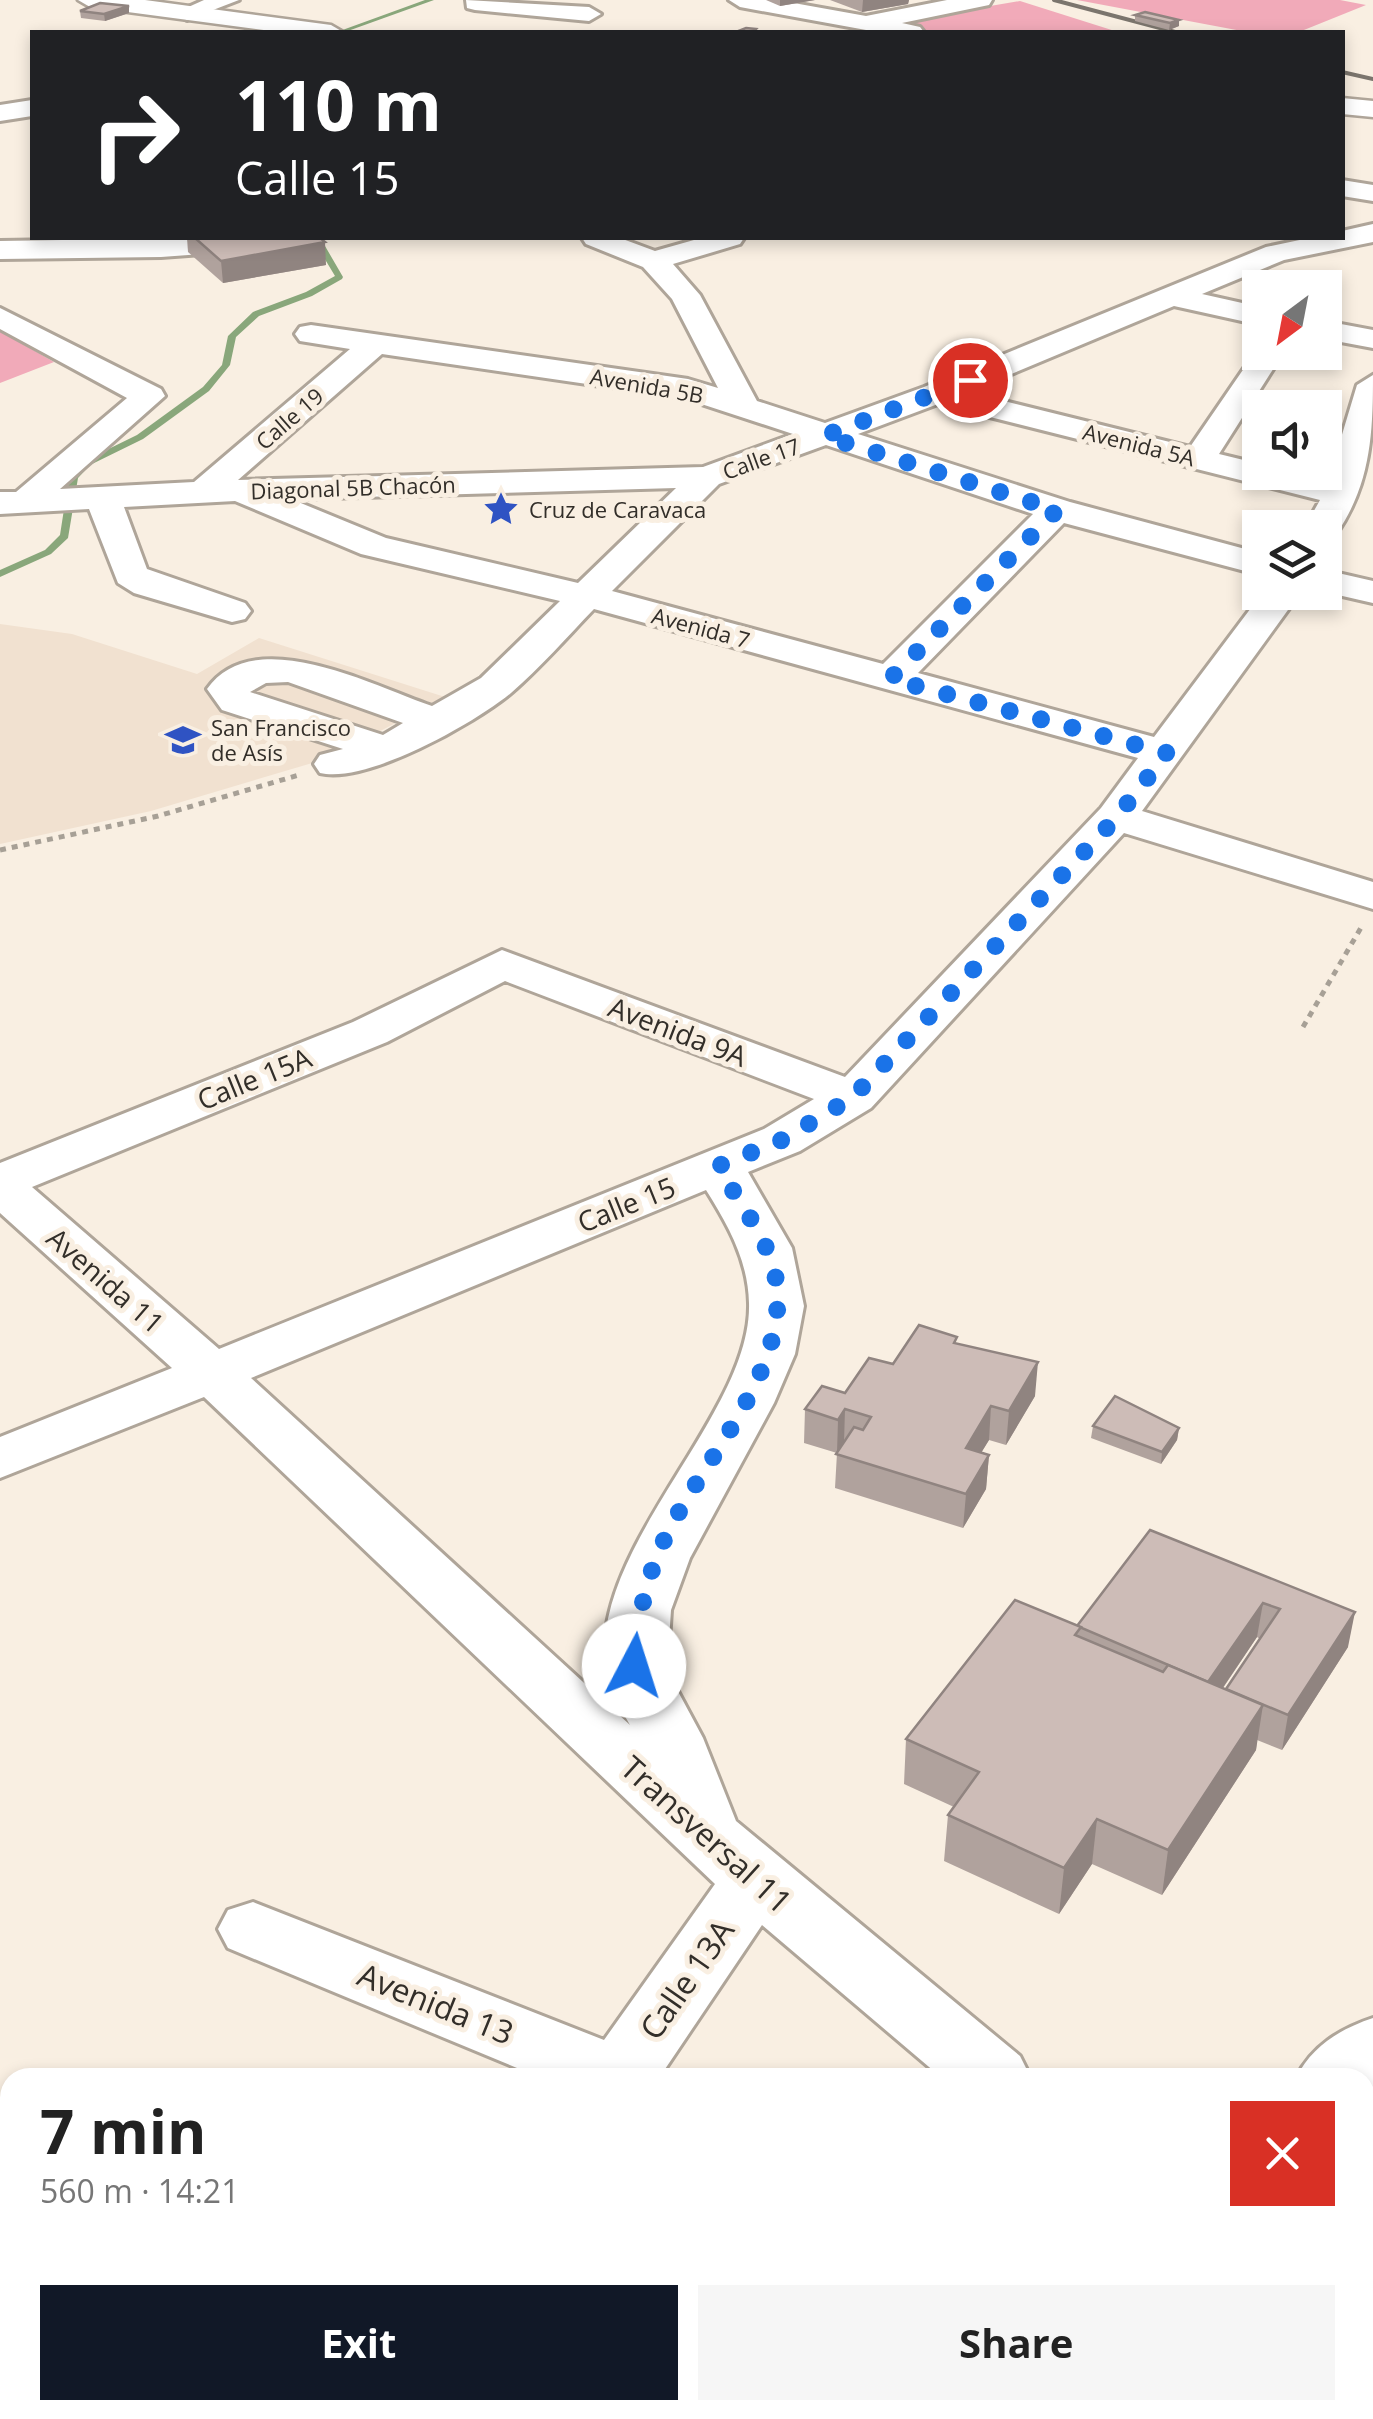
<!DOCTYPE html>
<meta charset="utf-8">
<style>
:root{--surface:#fff;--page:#f6f6f6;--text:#222;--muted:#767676;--accent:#111827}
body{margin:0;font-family:"Open Sans",sans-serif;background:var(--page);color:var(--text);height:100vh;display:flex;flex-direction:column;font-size:38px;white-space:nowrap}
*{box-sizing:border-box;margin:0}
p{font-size:32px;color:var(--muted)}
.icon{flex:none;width:55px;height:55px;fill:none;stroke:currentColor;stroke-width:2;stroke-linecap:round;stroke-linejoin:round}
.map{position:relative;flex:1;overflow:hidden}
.panel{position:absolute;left:0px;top:2068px;width:1375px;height:352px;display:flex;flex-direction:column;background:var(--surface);border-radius:30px 30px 0 0;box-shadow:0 5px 15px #0003}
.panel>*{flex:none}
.top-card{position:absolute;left:30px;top:30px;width:1315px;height:210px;border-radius:0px;box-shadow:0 5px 15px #0003;background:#202124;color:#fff;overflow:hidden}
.needle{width:65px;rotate:212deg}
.tools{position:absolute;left:1242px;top:270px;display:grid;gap:20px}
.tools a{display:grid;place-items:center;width:100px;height:100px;border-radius:0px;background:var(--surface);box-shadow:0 5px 15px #0003;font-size:50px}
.pin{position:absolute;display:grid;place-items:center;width:85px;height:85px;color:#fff;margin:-42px;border:5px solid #fff;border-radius:50%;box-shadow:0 2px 10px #0007}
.me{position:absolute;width:110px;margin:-55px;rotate:5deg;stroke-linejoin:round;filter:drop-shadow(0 0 8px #0008)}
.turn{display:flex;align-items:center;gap:35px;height:210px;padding:0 40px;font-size:45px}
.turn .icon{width:130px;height:130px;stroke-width:2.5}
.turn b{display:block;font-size:70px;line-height:85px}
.round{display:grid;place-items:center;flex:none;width:105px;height:105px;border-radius:0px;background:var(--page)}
.head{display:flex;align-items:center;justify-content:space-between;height:170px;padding:0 40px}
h1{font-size:60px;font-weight:700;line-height:75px}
.primary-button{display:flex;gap:20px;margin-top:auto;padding:20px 40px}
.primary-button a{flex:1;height:115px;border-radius:0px;background:var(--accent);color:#fff;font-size:40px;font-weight:700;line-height:115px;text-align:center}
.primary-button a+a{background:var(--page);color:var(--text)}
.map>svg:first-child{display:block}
</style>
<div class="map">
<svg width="1373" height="2419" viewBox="0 0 1373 2419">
<rect width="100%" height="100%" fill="#f9efe2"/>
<path fill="#f1e1d0" d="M 0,624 L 72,634 L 197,674 L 259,638 L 445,697 L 329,758 L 151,811 L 0,844 Z"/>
<g fill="#f1aab9">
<path d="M 1077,0 L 1340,0 L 1366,5 L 1299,32 L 1247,32 Z"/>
<path d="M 1020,1 L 1118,32 L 916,32 L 873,26 Z"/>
<path d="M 0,331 L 54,362 L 0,383 Z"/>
</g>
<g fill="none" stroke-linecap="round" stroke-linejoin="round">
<g fill="#89a77b" fill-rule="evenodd">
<path d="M 425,0 L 434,0 L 345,32 L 337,32 Z"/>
<path d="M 318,244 L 325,246 L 343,277 L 342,279 L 312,296 L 259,316 L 236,337 L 230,365 L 209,391 L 143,439 L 90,465 L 78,478 L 68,538 L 51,554 L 0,577 L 0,570 L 45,550 L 60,535 L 69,477 L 84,461 L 137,435 L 203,387 L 222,365 L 228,336 L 253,312 L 306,292 L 335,276 L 317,246 Z"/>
</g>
<defs>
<g id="minor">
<path d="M 204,0 L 239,0 L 187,20 L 175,13 Z"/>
<path d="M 466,0 L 589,7 L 601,14 L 589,21 L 475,10 L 467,8 Z"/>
<path d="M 729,0 L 777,0 L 866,16 L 947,0 L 992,0 L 989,5 L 902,23 L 920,27 L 924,32 L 877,32 L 740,7 Z"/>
<path d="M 32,100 L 32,116 L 0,121 L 0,105 Z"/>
<path d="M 1342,180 L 1373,185 L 1373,201 L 1342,196 Z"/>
<path d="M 1373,224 L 1373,242 L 1284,260 L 1202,294 L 1260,307 L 1260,325 L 1174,306 L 968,392 L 1190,447 L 1260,345 L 1260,352 L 1284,352 L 1219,454 L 1260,464 L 1260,472 L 1293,472 L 1328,481 L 1357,385 L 1373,375 C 1373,433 1371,483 1337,533 L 1325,535 L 1325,528 L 1306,525 L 1320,500 L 938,404 L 858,434 L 1070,502 L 1260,553 L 1260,575 L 1064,523 L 918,673 L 1154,737 L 1263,592 L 1301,592 L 1142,811 L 1373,882 L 1373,909 L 1124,833 L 871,1108 L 800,1151 L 748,1172 L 792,1248 L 804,1306 L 795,1354 L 774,1403 L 690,1558 L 671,1610 L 667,1671 L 703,1738 L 736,1821 L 1020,2056 L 1031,2078 L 942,2078 L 762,1925 L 659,2078 L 541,2078 L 228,1948 L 218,1929 L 228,1910 L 253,1902 L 604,2040 L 715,1884 L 204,1397 L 0,1478 L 0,1437 L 172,1368 L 0,1213 L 0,1163 L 353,1022 L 502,950 L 845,1077 L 1101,808 L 1138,758 L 594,609 C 567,637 540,668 511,693 C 475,723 367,784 320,773 L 314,764 L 320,755 L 343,749 L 222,710 L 207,689 C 254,622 373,686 432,706 L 481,678 L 560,601 L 361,554 L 235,501 L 124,507 L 147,569 L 245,603 L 251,611 L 245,619 L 232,622 L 134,593 L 118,583 L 89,509 L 0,514 L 0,492 L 16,492 L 127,398 L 0,329 L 0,308 L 161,389 L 165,396 L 60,489 L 194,482 L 350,349 L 300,341 L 295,334 L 300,327 L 311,325 L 688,379 L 718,388 L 672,299 L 643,267 L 586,244 L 582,238 L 620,238 L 655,251 L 701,238 L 744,238 L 740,244 L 673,264 L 700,295 L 757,401 L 825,423 L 924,387 L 1266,247 L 1309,238 L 1342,238 L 1342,231 ZM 382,354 L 683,398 L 793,434 L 703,467 L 238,480 ZM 826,445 L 1033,514 L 883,664 L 612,591 L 719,484 ZM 676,488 L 578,583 L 386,538 L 291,499 ZM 288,682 L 403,723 L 383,735 L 250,692 L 266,683 ZM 505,981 L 814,1099 L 764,1129 L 219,1349 L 32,1187 L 387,1042 ZM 706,1190 C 728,1225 748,1260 749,1303 C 752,1403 620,1521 606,1631 C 605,1644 601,1657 603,1670 C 607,1689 620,1707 630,1725 L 251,1378 Z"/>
<path d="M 186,238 L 312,238 L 298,247 L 161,257 L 0,259 L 0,241 Z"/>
<path d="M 1325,321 L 1373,330 L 1373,348 L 1325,339 Z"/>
<path d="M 1325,570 L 1373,581 L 1373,603 L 1325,592 Z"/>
<path d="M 1373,2018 L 1373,2089 L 1365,2095 L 1365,2078 L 1296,2078 C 1312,2046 1340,2029 1373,2018 Z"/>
<path d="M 0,2212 L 10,2215 L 10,2283 L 0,2280 Z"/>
<path d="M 435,2410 L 517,2410 L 513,2419 L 431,2419 Z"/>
<path d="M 1265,2410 L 1350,2410 L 1354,2419 L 1269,2419 Z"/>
</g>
<g id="major">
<path d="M 78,0 L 145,0 L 331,25 L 343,32 L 279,32 L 90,7 Z"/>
<path d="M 1342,98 L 1373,101 L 1373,117 L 1342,114 Z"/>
</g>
</defs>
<use href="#minor" stroke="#afa599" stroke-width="6"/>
<use href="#major" stroke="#afa599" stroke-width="5"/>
<g stroke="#a7a096" stroke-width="5" stroke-dasharray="6 6" stroke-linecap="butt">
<path d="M 0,850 L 158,816 L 299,775"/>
<path d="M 1303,1027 L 1362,926"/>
</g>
<use href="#minor" fill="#fff" fill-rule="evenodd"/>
<use href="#major" fill="#fff" fill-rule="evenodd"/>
<g stroke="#7b756d" stroke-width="4">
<path d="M 1054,0 L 1175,32"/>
<path d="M 1342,72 L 1373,79"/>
</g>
</g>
<g fill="#b0a29d" fill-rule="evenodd">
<path d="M 766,0 L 815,0 L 780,6 Z"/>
<path d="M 830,0 L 909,0 L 908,4 L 862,12 Z"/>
<path d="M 80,11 L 129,13 L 105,21 L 81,18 Z"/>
<path d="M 1135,15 L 1179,20 L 1179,26 L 1169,30 L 1135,21 Z"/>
<path d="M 187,238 L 320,238 L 326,265 L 223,283 L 188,252 Z"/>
<path d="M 957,1344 L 1035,1396 L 1006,1445 L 989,1440 L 981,1453 L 989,1455 L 986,1489 L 963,1528 L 835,1488 L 837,1453 L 804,1443 L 805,1409 L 845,1393 L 893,1364 Z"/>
<path d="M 1093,1426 L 1179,1428 L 1177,1440 L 1161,1464 L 1091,1438 Z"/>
<path d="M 1150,1530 L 1348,1647 L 1282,1750 L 1257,1740 L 1256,1750 L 1162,1895 L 1092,1864 L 1059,1914 L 944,1861 L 948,1815 L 954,1807 L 904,1784 L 906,1739 L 1077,1626 ZM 1257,1637 L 1260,1639 L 1226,1690 L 1223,1688 Z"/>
</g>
<g fill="#908480">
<path d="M 780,0 L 815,0 L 780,6 Z"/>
<path d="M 863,0 L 909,0 L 908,4 L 862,12 Z"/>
<path d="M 129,6 L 129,13 L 105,21 L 104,14 Z"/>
<path d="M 1179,20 L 1179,26 L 1169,30 L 1170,23 Z"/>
<path d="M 325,242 L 326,265 L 223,283 L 221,261 Z"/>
<path d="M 1038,1362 L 1035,1396 L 1006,1445 L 1009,1411 Z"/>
<path d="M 991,1406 L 989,1440 L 963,1482 L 966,1448 Z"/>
<path d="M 845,1409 L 844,1443 L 837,1453 L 838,1420 Z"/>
<path d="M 1179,1428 L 1177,1440 L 1161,1464 L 1162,1452 Z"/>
<path d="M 989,1455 L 986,1489 L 963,1528 L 966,1494 Z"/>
<path d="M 1263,1603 L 1257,1637 L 1203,1717 L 1208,1682 Z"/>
<path d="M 1355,1612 L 1348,1647 L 1282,1750 L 1288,1715 Z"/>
<path d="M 1263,1705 L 1256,1750 L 1162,1895 L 1168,1850 Z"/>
<path d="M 1097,1819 L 1092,1864 L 1059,1914 L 1064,1868 Z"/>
</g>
<g fill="#cdbcb7" stroke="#908480" stroke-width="2.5">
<path d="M 100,3 L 129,6 L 104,14 L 80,11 Z"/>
<path d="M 1145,12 L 1179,20 L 1170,23 L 1135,15 Z"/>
<path d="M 746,28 L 756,29 L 753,32 L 736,32 Z"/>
<path d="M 195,238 L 320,238 L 325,242 L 221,261 Z"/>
<path d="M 919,1325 L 957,1337 L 954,1343 L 1038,1362 L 1009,1411 L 991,1406 L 966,1448 L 989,1455 L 966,1494 L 836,1454 L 854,1427 L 863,1430 L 871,1417 L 845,1409 L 838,1420 L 805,1409 L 822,1386 L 845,1393 L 869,1358 L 893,1364 Z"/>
<path d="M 1115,1396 L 1179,1428 L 1162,1452 L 1093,1426 Z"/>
<path d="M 1150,1530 L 1355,1612 L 1288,1715 L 1226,1689 L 1280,1609 L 1263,1603 L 1208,1682 L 1077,1626 Z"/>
<path d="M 1015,1600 L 1081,1627 L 1075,1635 L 1163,1672 L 1168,1665 L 1263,1705 L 1168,1850 L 1097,1819 L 1064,1868 L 948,1815 L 979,1772 L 906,1739 Z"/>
</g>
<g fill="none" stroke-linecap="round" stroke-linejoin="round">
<path stroke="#1a73e8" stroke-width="18" stroke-dasharray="0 32.4" d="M 634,1666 C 637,1624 644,1586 661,1547 C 697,1463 805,1359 771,1260 C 760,1228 735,1196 718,1166 L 782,1140 L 853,1097 L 1116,818 L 1167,753 L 890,679 L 1057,510 L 824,436 L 970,380"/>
</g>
<defs>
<symbol id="sight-bare" viewBox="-9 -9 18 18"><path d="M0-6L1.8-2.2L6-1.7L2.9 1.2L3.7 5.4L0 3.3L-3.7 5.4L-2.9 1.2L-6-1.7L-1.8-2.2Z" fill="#2f53c3" stroke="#f9efe2" stroke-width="2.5" paint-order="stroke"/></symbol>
<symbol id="school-bare" viewBox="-9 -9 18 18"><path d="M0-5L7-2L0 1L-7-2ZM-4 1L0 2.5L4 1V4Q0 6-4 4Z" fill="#2f53c3" stroke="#f9efe2" stroke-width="2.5" paint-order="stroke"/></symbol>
</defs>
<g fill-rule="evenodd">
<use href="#sight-bare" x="476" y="484" width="50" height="50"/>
<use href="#school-bare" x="158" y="715" width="50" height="50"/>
</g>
<g text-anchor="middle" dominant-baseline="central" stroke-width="10" stroke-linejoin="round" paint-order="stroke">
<g font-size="22" fill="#322e29" stroke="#f9efe2">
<text transform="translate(647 385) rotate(10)">Avenida 5B</text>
<text transform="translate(289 418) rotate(-41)">Calle 19</text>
<text transform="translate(1139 444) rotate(14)">Avenida 5A</text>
<text transform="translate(761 458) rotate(-20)">Calle 17</text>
<text transform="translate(353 487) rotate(-2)">Diagonal 5B Chacón</text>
<text transform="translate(701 627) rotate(15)">Avenida 7</text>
</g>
<g font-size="22" fill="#322e29" stroke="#f9efe2" text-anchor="start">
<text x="529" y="509">Cruz de Caravaca</text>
<text x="211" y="727">San Francisco<tspan x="211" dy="25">de Asís</tspan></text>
</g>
<g font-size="28" fill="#322e29" stroke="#f9efe2">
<text transform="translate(678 1031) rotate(21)">Avenida 9A</text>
<text transform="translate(254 1078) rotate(-22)">Calle 15A</text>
<text transform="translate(626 1204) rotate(-22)">Calle 15</text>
<text transform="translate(106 1280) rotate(41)">Avenida 11</text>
</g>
<g font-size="32" fill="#322e29" stroke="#f9efe2">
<text transform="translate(707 1834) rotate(42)">Transversal 11</text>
<text transform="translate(686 1979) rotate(-55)">Calle 13A</text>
<text transform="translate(436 2003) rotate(22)">Avenida 13</text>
</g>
</g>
</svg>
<div class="tools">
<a><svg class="needle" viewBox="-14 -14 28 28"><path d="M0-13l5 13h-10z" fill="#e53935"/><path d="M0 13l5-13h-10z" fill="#767676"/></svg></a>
<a><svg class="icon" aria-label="sound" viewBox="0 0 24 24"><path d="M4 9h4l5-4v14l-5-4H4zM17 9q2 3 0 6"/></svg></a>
<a><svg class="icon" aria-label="layers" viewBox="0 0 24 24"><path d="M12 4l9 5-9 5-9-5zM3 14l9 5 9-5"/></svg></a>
</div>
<div class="pin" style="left:970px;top:380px;background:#d93025"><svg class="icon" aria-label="arrive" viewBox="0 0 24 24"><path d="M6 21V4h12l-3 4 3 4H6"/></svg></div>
<svg class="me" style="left:634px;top:1666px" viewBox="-20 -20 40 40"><circle r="19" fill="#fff"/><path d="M0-13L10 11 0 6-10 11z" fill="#1a73e8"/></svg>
<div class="top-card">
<div class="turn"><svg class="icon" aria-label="right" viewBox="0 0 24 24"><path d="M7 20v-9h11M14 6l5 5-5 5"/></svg><div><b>110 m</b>Calle 15</div></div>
</div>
<section class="panel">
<div class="head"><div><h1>7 min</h1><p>560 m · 14:21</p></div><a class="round" style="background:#d93025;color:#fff"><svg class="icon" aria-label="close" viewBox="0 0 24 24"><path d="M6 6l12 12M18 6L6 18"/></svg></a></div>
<div class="primary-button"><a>Exit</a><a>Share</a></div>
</section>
</div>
